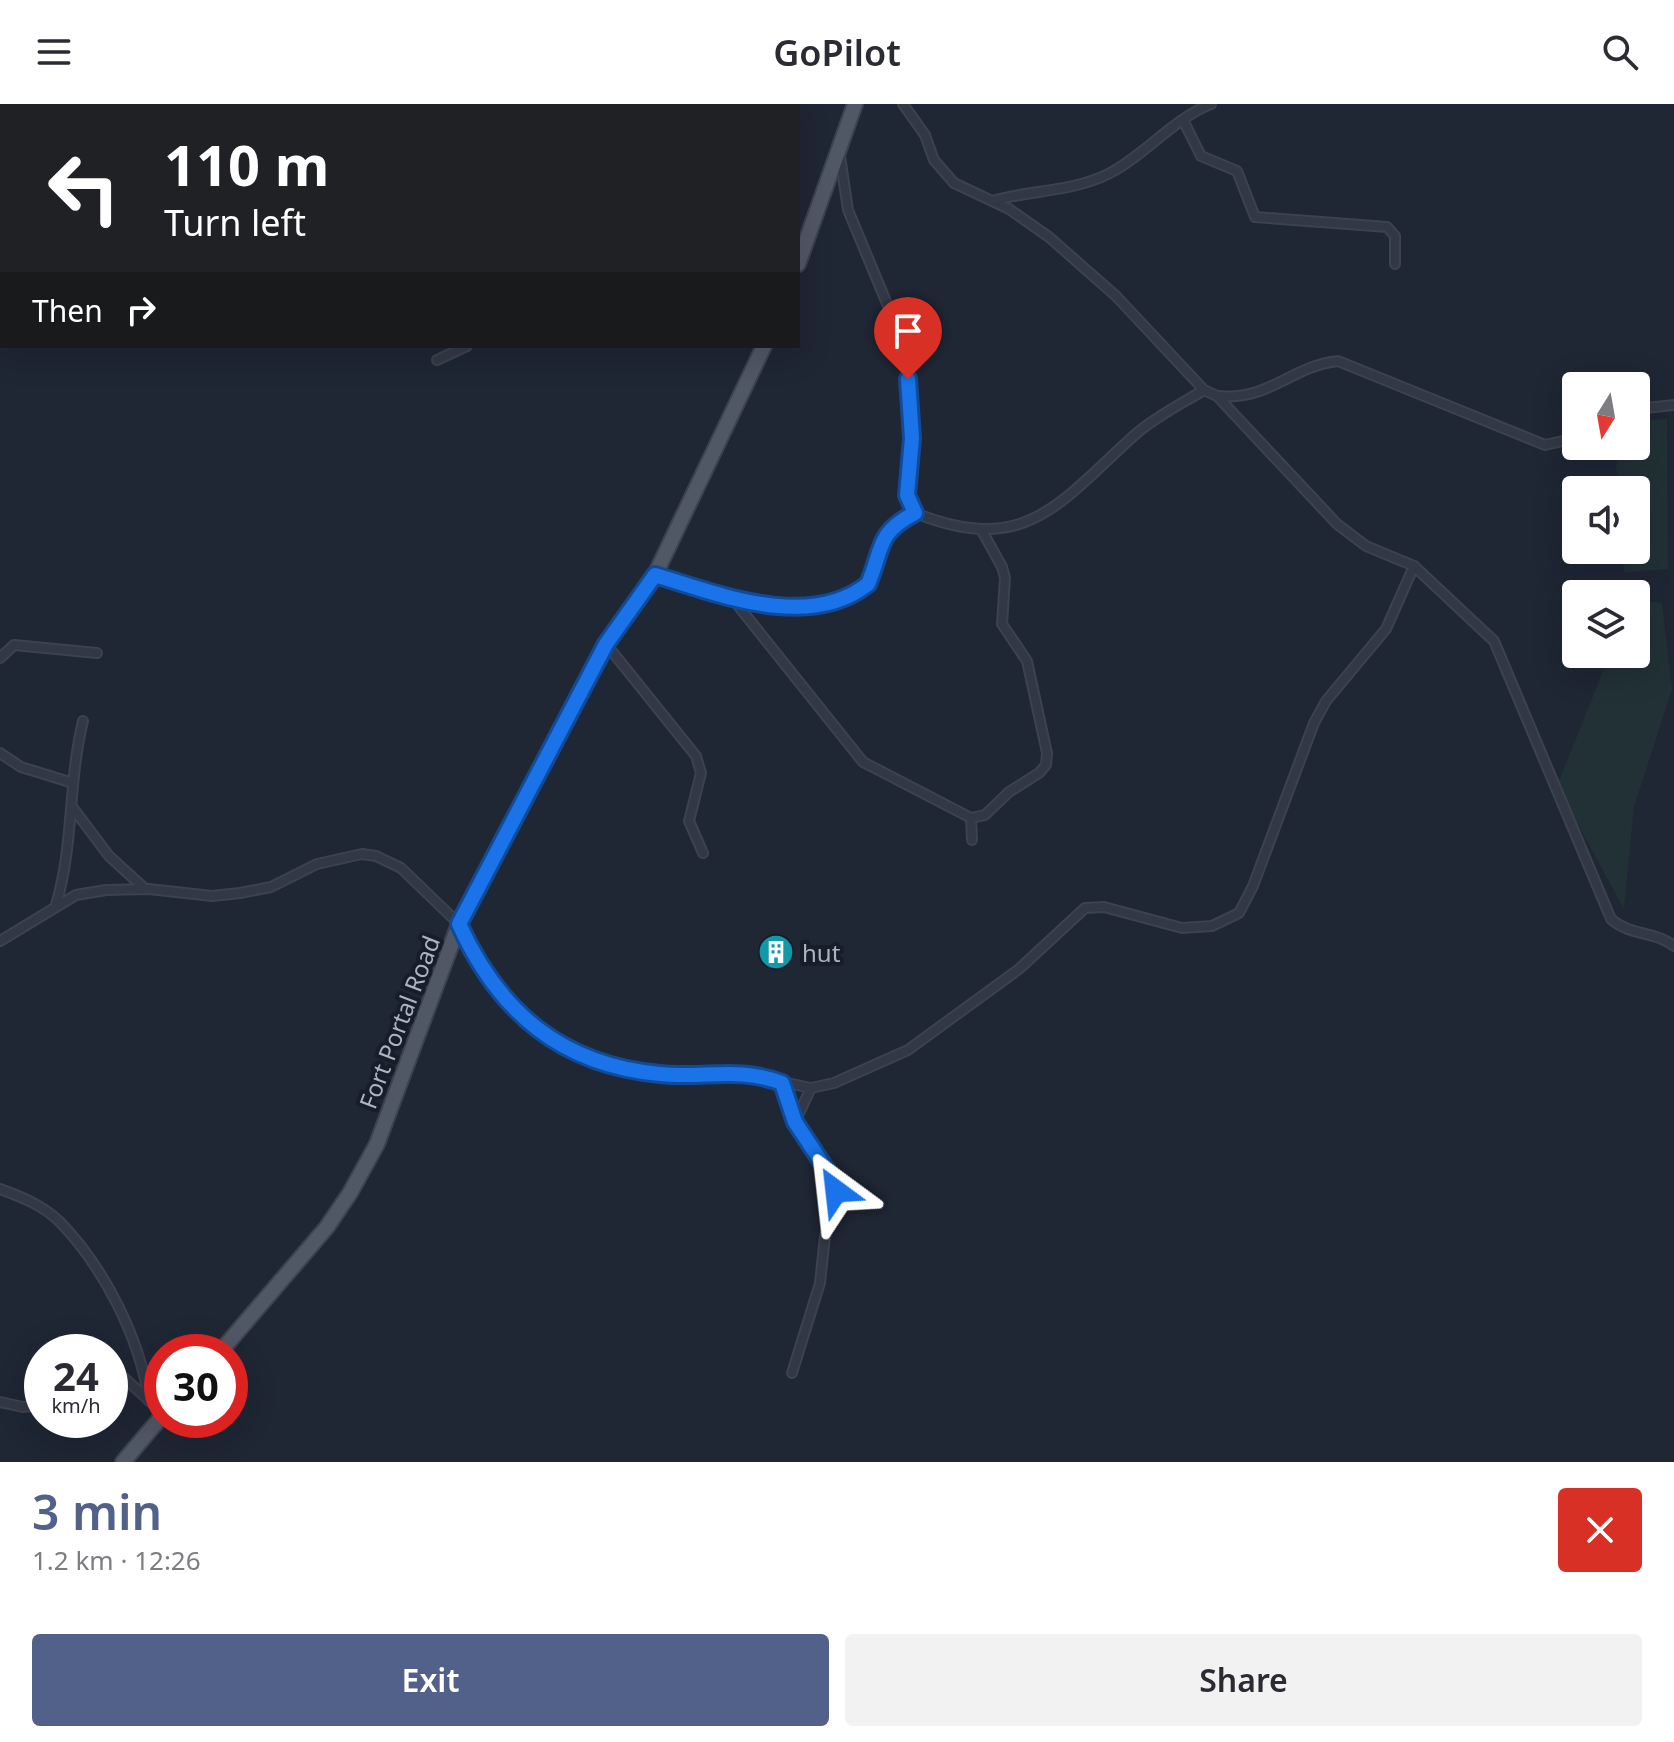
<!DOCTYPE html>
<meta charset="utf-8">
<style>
:root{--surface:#fff;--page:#f2f2f3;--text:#2b2b33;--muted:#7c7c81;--accent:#51618a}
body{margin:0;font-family:"Noto Sans",sans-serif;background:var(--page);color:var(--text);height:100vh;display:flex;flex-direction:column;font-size:30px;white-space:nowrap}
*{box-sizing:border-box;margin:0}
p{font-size:26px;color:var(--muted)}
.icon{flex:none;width:44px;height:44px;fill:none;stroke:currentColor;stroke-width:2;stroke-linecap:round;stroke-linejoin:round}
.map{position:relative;height:1358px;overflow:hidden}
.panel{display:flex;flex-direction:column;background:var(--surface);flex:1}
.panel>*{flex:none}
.guide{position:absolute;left:0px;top:0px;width:800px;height:244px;box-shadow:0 8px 32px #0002;background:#202124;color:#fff;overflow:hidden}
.needle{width:52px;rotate:191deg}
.fabs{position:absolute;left:1562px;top:268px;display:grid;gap:16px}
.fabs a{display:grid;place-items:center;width:88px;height:88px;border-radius:8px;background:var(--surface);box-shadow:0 8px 32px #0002;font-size:40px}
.speed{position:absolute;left:24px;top:1230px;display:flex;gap:16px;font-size:40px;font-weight:700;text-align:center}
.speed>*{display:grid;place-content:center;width:104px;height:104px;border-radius:50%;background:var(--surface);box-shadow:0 8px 32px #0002;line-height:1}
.speed small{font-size:20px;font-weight:400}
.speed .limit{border:12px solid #d22;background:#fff;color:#111}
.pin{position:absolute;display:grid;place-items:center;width:68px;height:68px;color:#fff;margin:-82px -34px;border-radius:50% 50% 50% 0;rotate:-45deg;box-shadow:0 0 8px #0007}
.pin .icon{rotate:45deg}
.me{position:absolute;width:88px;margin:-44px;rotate:330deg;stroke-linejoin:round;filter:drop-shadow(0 0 6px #0008)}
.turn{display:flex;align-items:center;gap:28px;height:168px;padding:0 32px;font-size:36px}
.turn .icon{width:104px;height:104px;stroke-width:2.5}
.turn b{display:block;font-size:56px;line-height:68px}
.then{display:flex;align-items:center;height:76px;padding:0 32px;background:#0003;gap:16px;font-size:30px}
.round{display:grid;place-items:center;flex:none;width:84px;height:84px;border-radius:8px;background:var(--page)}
.headline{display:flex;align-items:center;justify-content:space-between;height:136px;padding:0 32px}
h1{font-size:48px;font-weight:600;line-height:60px;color:var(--accent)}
.action{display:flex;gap:16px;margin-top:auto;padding:16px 32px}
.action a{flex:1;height:92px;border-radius:8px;background:var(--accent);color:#fff;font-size:32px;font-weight:600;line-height:92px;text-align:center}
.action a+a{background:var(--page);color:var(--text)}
header{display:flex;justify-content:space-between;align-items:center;height:104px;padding:0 32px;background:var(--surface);font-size:36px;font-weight:600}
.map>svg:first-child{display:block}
</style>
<header><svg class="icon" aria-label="menu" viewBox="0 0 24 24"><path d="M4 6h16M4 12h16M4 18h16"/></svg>GoPilot<svg class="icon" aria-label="search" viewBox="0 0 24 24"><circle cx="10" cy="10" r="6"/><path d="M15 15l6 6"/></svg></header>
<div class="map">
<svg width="1674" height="1358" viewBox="0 0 1674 1358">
<rect width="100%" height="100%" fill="#1f2634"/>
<g fill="#213135">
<path d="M 1667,315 L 1668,465 L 1624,468 L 1622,446 L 1636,446 L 1636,386 L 1618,386 L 1616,361 L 1622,342 L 1636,342 L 1636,317 Z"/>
<path d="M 1636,496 L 1662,499 L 1672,585 L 1634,703 L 1624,805 L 1557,682 L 1610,550 L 1636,550 Z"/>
</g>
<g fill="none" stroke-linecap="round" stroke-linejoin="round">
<defs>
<g id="street">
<path d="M 903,0 L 925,31 L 934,56 L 954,79 L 1009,105 L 1049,133 L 1116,192 L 1204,286 L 1217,292 L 1337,420 L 1366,442 L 1414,462 L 1494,537 L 1611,815 C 1630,832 1655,827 1674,842"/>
<path d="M 1184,18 L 1201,52 L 1237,67 L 1255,113 L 1387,123 L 1395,132 L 1395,160"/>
<path d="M 840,52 L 848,106 L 905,243 L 912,334 L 907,391 L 915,409"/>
<path d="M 992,97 C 1030,86 1072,88 1108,70 C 1144,52 1173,15 1211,0"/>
<path d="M 437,256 L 467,242"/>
<path d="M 1218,292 C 1270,297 1291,262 1338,257 L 1545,341 L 1576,334"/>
<path d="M 1636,305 L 1674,301"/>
<path d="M 655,471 C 718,489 809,527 868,480 C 883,445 876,428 915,409 C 1028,454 1060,397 1137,329 C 1157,312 1181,300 1204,286"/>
<path d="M 732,494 L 863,658 L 971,714"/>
<path d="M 606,540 L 696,652 L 701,669 L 689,717 L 703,749"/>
<path d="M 0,554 L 14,541 L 97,549"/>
<path d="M 0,649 L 21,663 L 73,679"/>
<path d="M 73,704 L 109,752 L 143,783"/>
<path d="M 972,736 L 971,714 L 985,711 L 1009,688 L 1039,669 L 1046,661 L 1047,649 L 1027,557 L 1002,520 L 1005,474 L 1002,463 L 981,425"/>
<path d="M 56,801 C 74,740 68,678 83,617"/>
<path d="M 0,837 L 76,791 L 106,786 L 149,785 L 212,792 L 240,789 L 271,783 L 317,760 L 362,750 L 376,752 L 401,764 L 459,820 L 479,863 L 519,910 L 563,944 L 584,953 L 661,970 L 730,967 L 811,984 L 834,979 L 908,946 L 1019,865 L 1085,804 L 1104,803 L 1182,824 L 1212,822 L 1239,809 L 1253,782 L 1314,619 L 1326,597 L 1386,525 L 1414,462"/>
<path d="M 782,979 L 795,1018 L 834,1077 L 836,1087 L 825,1132 L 820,1179 L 792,1269"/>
<path d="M 795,1018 L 811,984"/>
<path d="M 0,1085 C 22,1093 42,1101 59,1117 C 104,1163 140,1234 149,1297"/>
<path d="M 110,1271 L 123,1273 L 162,1308"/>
<path d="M 0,1298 L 23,1303 L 42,1301"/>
</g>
<g id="primary">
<path d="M 798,160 L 855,0"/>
<path d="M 220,1248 L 327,1123 L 350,1089 L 377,1040 L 459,820 L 606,540 L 655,471 L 764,242"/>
<path d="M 123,1358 L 162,1312"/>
</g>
</defs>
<use href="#street" stroke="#3c424e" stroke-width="12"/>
<use href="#primary" stroke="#3c424e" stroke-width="18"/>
<use href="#street" stroke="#323845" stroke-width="8"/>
<use href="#primary" stroke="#505765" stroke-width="14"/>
</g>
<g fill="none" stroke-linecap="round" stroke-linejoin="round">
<defs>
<path id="route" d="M 836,1087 L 834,1077 L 795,1018 L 782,979 C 737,962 704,975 660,970 C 561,961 499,908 459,820 L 606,540 L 655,471 C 718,490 809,527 868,480 C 883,445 876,429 915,409 L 907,391 L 912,334 L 908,275"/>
</defs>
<use href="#route" stroke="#114b97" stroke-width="20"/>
<use href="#route" stroke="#1a73e8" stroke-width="14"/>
</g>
<defs>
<symbol id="building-disc" viewBox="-11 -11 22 22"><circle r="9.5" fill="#0f9aa8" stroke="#181e29"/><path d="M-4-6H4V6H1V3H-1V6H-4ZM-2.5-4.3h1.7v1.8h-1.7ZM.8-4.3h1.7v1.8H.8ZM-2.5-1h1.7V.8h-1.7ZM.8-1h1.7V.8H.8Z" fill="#fff"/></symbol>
</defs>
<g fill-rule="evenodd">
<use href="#building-disc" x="756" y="828" width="40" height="40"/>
</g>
<g text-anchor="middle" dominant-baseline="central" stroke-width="8" stroke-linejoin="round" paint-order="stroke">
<g font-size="24" fill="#acb3c2" stroke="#181e29" text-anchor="start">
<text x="802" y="848">hut</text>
</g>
<g font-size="24" fill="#acb3c2" stroke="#181e29">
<text transform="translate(399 918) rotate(-69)">Fort Portal Road</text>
</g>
</g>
</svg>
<div class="fabs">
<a><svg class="needle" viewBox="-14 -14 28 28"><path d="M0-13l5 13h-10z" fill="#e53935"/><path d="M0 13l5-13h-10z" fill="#7c7c81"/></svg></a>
<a><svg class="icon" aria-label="sound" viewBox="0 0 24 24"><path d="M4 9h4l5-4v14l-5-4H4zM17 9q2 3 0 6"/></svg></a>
<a><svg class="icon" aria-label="layers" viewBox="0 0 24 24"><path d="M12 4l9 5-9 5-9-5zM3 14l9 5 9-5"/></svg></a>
</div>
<div class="speed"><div>24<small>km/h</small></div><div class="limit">30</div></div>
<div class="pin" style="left:908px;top:275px;background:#d93025"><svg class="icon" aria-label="arrive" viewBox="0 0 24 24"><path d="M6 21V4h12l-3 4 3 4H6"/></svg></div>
<svg class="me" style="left:836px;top:1087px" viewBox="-20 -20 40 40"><path d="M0-17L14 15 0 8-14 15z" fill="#1a73e8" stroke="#fff" stroke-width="4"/></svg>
<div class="guide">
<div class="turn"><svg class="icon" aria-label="left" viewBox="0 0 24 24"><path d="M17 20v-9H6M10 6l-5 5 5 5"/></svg><div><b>110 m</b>Turn left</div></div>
<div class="then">Then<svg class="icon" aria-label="right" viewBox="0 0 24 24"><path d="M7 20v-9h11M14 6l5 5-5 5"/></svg></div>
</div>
</div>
<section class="panel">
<div class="headline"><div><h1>3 min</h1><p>1.2 km · 12:26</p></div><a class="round" style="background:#d93025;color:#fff"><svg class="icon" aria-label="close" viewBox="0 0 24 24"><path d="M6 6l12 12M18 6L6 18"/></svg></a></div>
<div class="action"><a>Exit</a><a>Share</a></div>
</section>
